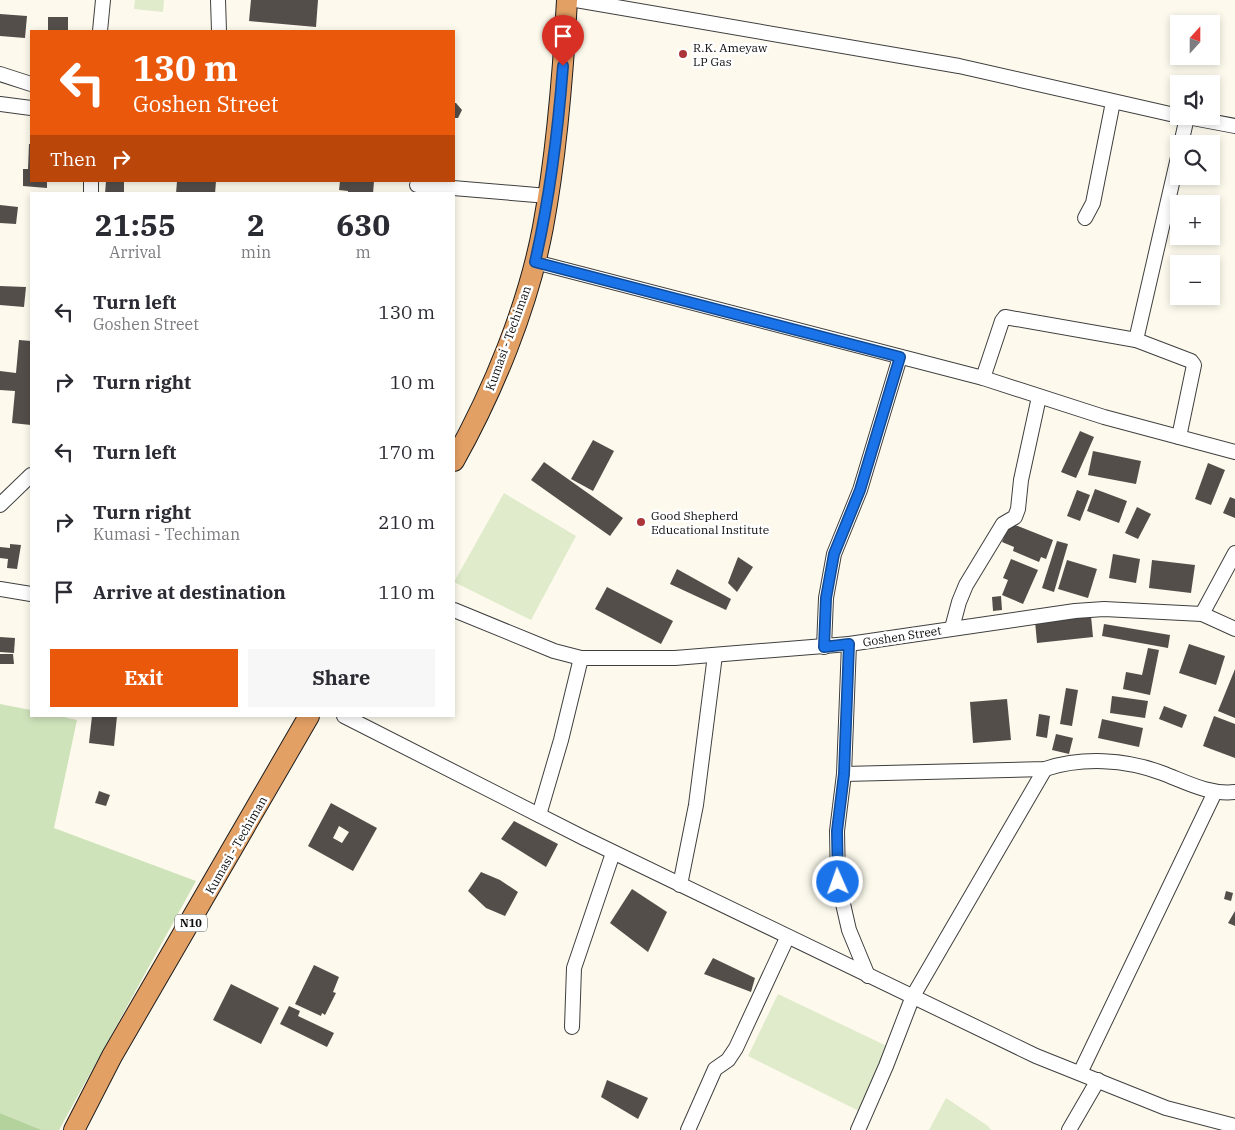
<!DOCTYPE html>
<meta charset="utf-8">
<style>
:root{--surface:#fff;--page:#f7f7f7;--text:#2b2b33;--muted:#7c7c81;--accent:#ea580c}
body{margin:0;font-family:"IBM Plex Serif",serif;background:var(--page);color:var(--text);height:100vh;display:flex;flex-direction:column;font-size:19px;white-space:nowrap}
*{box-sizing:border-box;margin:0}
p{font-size:16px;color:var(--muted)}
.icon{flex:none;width:28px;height:28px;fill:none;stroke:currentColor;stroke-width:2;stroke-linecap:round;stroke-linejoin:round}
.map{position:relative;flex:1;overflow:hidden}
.drawer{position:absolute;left:30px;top:192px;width:425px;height:525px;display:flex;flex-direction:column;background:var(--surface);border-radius:0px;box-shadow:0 2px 8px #0003}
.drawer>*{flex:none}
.banner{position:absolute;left:30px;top:30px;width:425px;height:152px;border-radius:0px;box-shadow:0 2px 8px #0003;background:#ea580c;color:#fff;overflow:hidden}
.needle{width:32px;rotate:21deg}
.tools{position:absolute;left:1170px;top:15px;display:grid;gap:10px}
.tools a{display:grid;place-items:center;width:50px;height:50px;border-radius:0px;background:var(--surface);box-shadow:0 2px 8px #0003;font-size:25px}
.pin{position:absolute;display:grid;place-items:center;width:42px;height:42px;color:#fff;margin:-51px -21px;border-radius:50% 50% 50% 0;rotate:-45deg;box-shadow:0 0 5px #0007}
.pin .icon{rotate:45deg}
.me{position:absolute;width:55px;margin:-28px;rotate:358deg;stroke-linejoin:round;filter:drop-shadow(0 0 4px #0008)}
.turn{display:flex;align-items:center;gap:18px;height:105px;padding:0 20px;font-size:22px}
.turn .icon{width:65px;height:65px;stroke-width:2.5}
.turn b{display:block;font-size:35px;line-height:42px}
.then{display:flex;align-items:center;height:48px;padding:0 20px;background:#0003;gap:10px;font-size:19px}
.eta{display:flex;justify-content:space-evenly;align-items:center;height:85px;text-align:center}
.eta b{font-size:30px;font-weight:800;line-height:35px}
.button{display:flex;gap:10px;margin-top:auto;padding:10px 20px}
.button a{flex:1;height:58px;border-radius:0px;background:var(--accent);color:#fff;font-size:20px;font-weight:800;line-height:58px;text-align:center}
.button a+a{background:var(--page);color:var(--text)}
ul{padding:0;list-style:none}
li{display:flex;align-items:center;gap:15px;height:70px;padding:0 20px}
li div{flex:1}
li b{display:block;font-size:19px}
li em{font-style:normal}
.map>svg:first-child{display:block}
</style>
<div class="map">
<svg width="1235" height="1130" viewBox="0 0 1235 1130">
<rect width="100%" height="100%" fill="#fdfaed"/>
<path fill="#cfe3bb" d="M 0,704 L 31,710 L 31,716 L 59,716 L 77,720 L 54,828 L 196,881 L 59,1130 L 42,1130 L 0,1113 Z"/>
<path fill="#b3d29c" d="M 0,1113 L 42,1130 L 0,1130 Z"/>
<g fill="#e0ebcb">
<path d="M 135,0 L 164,0 L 163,12 L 134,9 Z"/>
<path d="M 504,493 L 576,536 L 531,620 L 454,582 Z"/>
<path d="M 778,994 L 891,1048 L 863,1113 L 748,1056 Z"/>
<path d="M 946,1098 L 988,1126 L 991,1130 L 929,1130 Z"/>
</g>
<g fill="#534e4a" fill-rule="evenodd">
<path d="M 251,0 L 318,0 L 316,27 L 249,21 Z"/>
<path d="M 0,14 L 27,16 L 25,38 L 0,36 Z"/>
<rect x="48" y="17" width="20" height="14"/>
<path d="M 454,103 L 456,103 L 462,110 L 458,118 L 454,118 Z"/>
<path d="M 29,144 L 31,144 L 31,181 L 47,181 L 47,188 L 23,186 L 23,169 L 28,169 Z"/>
<path d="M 106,181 L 124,181 L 124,194 L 105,194 Z"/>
<path d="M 177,181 L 216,181 L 215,194 L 176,194 Z"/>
<path d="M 340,181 L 374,181 L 373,194 L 348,194 L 348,191 L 339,190 Z"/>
<path d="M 0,205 L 18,207 L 16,224 L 0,223 Z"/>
<path d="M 0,286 L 26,287 L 24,307 L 0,305 Z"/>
<path d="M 19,340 L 31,341 L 31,425 L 12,423 L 15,391 L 0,390 L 0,371 L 16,373 Z"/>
<path d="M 1080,431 L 1094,437 L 1076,478 L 1061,472 Z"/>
<path d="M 593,440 L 614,451 L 593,491 L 571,479 Z"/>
<path d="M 1093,451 L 1141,461 L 1136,484 L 1088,475 Z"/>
<path d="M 544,462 L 623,518 L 610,536 L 531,480 Z"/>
<path d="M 1208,463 L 1225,470 L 1211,505 L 1195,499 Z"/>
<path d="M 1095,489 L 1127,501 L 1119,523 L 1087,511 Z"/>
<path d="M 1077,490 L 1090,495 L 1080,521 L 1067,516 Z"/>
<path d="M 1230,497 L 1235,499 L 1235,518 L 1223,513 Z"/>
<path d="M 1137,507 L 1151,514 L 1138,539 L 1125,533 Z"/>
<path d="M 1010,523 L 1053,540 L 1046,559 L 1041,557 L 1039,562 L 1013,551 L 1014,547 L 1002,542 Z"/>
<path d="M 1057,541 L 1068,544 L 1054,592 L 1042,588 Z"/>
<path d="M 10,544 L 21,545 L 17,569 L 7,568 L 8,559 L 0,558 L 0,547 L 10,548 Z"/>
<path d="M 1113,554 L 1140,559 L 1136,583 L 1109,578 Z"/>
<path d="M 738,557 L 753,567 L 737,592 L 728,583 Z"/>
<path d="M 1011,559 L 1038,570 L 1023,604 L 1002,595 L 1008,580 L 1003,578 Z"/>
<path d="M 1067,560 L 1097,569 L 1088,598 L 1058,589 Z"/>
<path d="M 1152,560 L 1195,565 L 1191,593 L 1149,588 Z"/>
<path d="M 677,569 L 731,599 L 726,610 L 670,584 Z"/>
<path d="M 607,587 L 673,621 L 661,644 L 595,609 Z"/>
<path d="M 1001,596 L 1002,610 L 993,611 L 992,597 Z"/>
<path d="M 1091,616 L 1093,637 L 1037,643 L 1035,621 Z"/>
<path d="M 1104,624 L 1170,635 L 1168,648 L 1102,636 Z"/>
<path d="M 0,637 L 15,638 L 14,653 L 0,652 Z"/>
<path d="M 1189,644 L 1225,656 L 1216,685 L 1179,673 Z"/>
<path d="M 1148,648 L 1159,650 L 1150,695 L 1123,689 L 1126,672 L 1142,675 Z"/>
<path d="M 0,654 L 13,654 L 14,664 L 0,664 Z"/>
<path d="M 1235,669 L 1235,718 L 1218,711 Z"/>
<path d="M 1066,688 L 1078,690 L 1072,726 L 1060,724 Z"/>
<path d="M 1112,696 L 1148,701 L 1145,718 L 1110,713 Z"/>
<path d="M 1007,699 L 1011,740 L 973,743 L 970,702 Z"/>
<path d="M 1164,706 L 1187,715 L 1182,728 L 1159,719 Z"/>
<path d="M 1039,714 L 1050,716 L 1047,738 L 1036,736 Z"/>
<path d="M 92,716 L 117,716 L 114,746 L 89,743 Z"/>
<path d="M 1214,716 L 1235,724 L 1235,758 L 1203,746 Z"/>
<path d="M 1102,719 L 1143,728 L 1139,747 L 1098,738 Z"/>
<path d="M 1056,734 L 1073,738 L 1069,754 L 1052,750 Z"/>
<path d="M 99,791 L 110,795 L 106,806 L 95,803 Z"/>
<path d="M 331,803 L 377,828 L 353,871 L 308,846 ZM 339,826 L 349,832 L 342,843 L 333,838 Z"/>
<path d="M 514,821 L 558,844 L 546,867 L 501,839 Z"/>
<path d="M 481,872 L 500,880 L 518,892 L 505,916 L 486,908 L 468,891 Z"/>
<path d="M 632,889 L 667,912 L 648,952 L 610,923 Z"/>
<path d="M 1226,891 L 1233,893 L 1231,901 L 1224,899 Z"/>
<path d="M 1235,911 L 1235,926 L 1228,923 Z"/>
<path d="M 713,958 L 755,978 L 751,992 L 704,974 Z"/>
<path d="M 314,965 L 339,977 L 333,992 L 336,993 L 325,1015 L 322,1013 L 321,1016 L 295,1004 Z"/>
<path d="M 231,984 L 279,1008 L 261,1044 L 213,1020 Z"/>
<path d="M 289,1006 L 300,1011 L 298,1016 L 334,1033 L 327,1047 L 280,1024 Z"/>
<path d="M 607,1080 L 648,1098 L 638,1119 L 601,1097 Z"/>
</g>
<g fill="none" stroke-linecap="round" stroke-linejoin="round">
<defs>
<g id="minor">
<path d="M 218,0 L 219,31"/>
<path d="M 576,0 L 959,66 L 1179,116"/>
<path d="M 100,31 L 103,0"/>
<path d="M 0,74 L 31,84"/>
<path d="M 0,104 L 31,108"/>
<path d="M 1182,116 L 1235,126"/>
<path d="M 1181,144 L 1187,117"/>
<path d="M 417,185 L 548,196"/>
<path d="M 91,194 L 91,181"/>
<path d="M 1085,218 L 1093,203 L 1113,102"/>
<path d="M 535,262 L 983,378 L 1104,417 L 1235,452"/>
<path d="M 1136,340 L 1179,153"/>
<path d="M 983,378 L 1002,321 L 1005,317 L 1136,340 L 1191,361 L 1194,365 L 1179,437"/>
<path d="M 0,505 L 31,475"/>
<path d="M 0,589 L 31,594"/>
<path d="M 454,610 L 554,651 L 581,658 L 675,658 L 849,644 L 1075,611 L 1104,609 L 1202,614 L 1235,629"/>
<path d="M 1202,614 L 1235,553"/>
<path d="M 952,628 L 959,602 L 966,585 L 1003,524 L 1015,517 L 1018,509 L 1021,480 L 1039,397"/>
<path d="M 849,644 L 844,774 L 837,831 L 838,882 L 849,930 L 868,976"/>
<path d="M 824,647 L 826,598 L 834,554 L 860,490 L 900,357"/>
<path d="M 344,716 L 584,838 L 1036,1056 L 1166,1108 L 1235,1126"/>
<path d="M 844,774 L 1045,769 C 1082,757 1125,759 1162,773 C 1186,782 1209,795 1235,792"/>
<path d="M 539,815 L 561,740 L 581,658"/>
<path d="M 680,885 L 696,805 L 715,655"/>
<path d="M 572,1027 L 574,968 L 613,853"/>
<path d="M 1080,1073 L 1215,792"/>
<path d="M 688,1130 L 715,1069 L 728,1060 L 736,1048 L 787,938"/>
<path d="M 858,1130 L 886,1066 L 913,996 L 1045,769"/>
<path d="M 1069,1130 L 1098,1080"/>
</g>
<g id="highway">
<path d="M 454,461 C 493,391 528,307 543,227 C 557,152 563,76 567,0"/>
<path d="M 74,1130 L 112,1056 L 309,716"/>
</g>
</defs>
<use href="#minor" stroke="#3f3f3f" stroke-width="16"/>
<use href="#highway" stroke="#1d1d1d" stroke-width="22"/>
<use href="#minor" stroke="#fff" stroke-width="14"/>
<use href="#highway" stroke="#e3a065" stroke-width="20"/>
</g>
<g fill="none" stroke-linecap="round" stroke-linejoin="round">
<defs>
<path id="route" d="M 563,66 C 558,131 550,197 535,262 L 900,357 L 860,490 L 834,554 L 826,598 L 824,647 L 849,644 L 844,774 L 837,831 L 838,882"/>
</defs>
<use href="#route" stroke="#114b97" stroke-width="12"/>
<use href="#route" stroke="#1a73e8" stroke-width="9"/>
</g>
<g fill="#ab3539" stroke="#fff" stroke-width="2">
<circle cx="683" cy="54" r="5"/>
<circle cx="641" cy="522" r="5"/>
</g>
<g text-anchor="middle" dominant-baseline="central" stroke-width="5" stroke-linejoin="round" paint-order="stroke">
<rect fill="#fff" stroke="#555" stroke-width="1" x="175" y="914.5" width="32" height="17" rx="4"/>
<g font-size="11" font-weight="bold" fill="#0c0c0c">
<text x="191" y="923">N10</text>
</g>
<g font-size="12" fill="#0c0c0c" stroke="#fff" text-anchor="start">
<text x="693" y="47">R.K. Ameyaw<tspan x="693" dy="14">LP Gas</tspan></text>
<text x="651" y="515">Good Shepherd<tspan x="651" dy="14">Educational Institute</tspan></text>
</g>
<g font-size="12" fill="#0c0c0c" stroke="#fff">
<text transform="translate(508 338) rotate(-70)">Kumasi - Techiman</text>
<text transform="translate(902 636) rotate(-9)">Goshen Street</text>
<text transform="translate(236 845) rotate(-60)">Kumasi - Techiman</text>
</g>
</g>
</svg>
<div class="tools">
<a><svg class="needle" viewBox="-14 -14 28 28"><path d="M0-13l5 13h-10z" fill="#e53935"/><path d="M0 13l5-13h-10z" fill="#7c7c81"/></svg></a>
<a><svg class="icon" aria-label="sound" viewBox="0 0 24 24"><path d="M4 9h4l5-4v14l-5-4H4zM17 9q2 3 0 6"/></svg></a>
<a><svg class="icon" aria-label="search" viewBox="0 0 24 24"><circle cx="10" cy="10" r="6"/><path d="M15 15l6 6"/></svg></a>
<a>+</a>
<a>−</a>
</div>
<div class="pin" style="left:563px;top:66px;background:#d93025"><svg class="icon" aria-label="arrive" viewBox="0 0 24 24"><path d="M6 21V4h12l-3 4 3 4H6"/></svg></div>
<svg class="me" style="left:838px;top:882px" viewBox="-20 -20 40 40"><circle r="17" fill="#1a73e8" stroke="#fff" stroke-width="3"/><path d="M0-11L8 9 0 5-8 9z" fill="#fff"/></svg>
<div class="banner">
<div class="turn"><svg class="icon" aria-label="left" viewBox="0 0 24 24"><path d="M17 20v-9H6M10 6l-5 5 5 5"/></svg><div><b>130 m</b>Goshen Street</div></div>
<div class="then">Then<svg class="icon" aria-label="right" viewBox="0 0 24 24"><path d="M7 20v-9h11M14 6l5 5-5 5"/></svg></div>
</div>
<section class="drawer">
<div class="eta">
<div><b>21:55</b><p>Arrival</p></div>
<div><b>2</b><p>min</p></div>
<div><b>630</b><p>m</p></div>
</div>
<ul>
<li><svg class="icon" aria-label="left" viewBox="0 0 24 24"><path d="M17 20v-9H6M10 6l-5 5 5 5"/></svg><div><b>Turn left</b><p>Goshen Street</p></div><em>130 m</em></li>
<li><svg class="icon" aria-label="right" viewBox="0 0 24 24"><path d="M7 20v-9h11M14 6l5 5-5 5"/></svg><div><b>Turn right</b></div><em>10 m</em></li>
<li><svg class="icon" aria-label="left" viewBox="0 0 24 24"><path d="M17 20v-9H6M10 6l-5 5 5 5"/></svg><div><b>Turn left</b></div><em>170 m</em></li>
<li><svg class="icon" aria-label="right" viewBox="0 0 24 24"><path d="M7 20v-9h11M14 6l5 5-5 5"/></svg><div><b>Turn right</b><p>Kumasi - Techiman</p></div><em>210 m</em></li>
<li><svg class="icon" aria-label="arrive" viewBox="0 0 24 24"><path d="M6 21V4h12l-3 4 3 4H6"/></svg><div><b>Arrive at destination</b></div><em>110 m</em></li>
</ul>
<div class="button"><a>Exit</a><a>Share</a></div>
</section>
</div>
